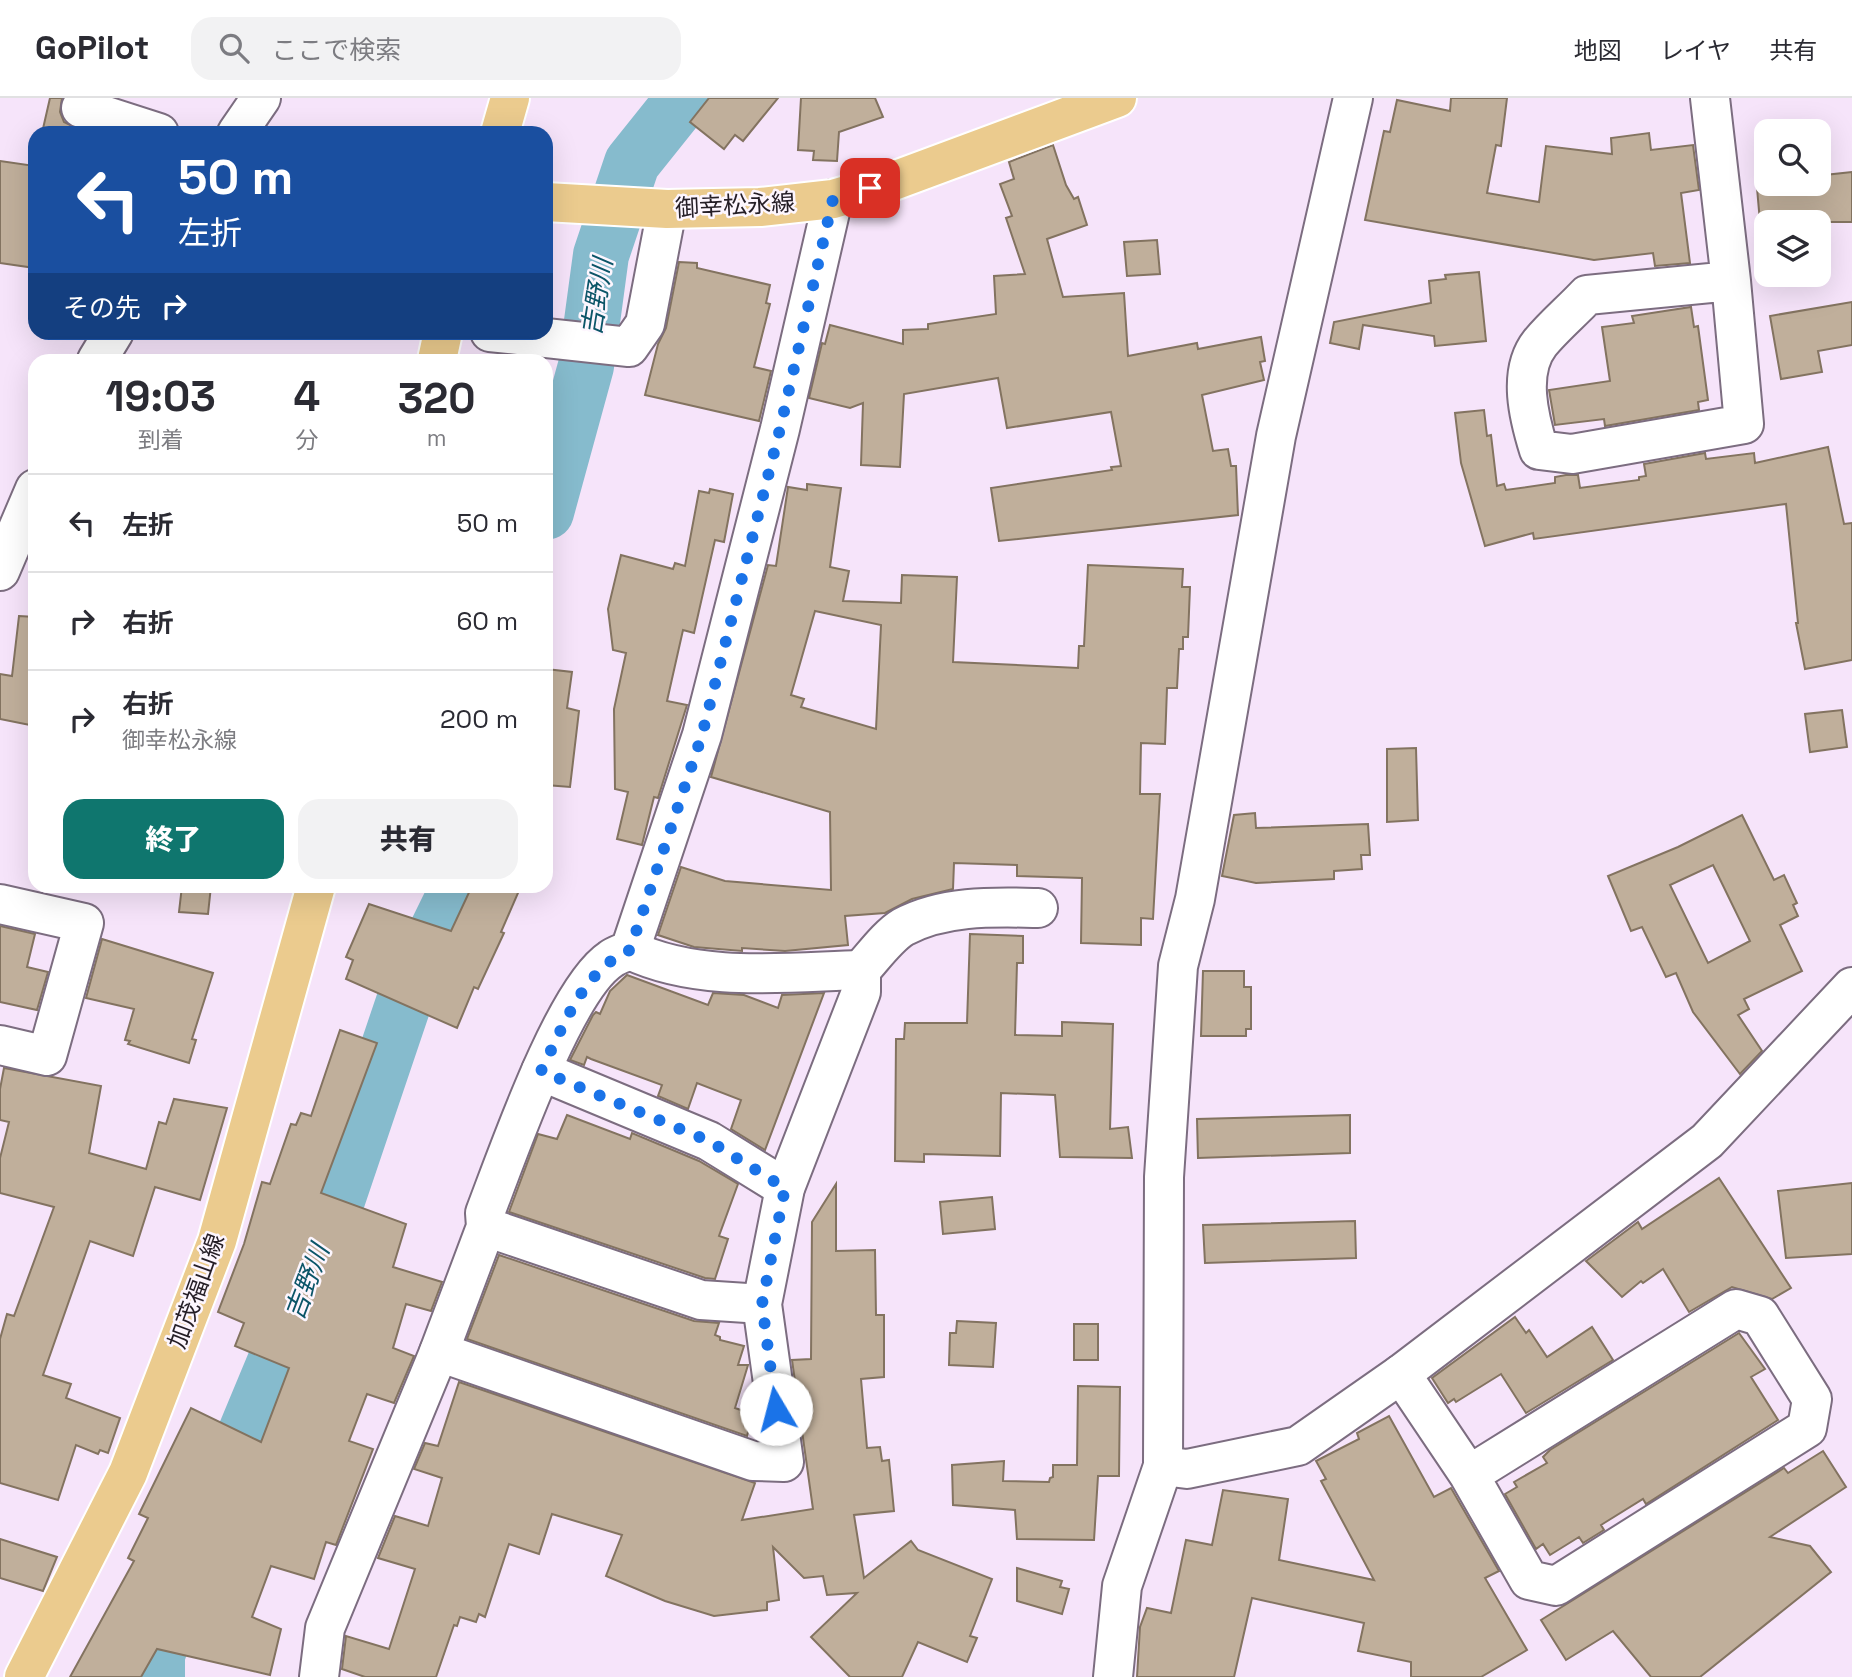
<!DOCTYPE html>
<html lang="ja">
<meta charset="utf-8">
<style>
:root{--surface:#fff;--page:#f2f2f3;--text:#2b2b33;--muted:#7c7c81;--line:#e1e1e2;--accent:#0f766e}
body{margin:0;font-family:"Space Grotesk","Noto Sans JP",sans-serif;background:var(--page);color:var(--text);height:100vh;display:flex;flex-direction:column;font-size:26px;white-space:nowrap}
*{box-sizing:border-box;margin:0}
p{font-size:23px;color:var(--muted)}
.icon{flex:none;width:38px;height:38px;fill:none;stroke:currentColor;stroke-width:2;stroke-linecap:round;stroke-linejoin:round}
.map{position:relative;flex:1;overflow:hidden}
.details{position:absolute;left:28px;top:256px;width:525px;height:539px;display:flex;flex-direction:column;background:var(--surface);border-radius:21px;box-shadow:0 7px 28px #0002}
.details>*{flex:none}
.top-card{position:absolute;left:28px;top:28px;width:525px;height:214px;border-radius:21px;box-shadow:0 7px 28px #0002;background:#1a4fa0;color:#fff;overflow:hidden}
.tools{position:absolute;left:1754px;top:21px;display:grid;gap:14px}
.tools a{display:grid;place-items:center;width:77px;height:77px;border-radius:14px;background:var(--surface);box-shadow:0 7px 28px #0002;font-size:35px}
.pin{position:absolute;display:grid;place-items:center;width:60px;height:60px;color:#fff;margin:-30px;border-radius:14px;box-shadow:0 4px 10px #0006}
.me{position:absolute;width:77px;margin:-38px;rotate:352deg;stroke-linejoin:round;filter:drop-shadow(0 0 5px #0008)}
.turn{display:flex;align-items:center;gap:24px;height:147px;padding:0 35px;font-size:32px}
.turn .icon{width:91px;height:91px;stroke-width:2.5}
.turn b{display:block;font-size:49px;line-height:60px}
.then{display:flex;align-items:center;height:66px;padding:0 35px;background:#0003;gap:14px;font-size:26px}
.eta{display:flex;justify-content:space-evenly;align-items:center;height:119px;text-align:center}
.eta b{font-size:42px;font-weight:800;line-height:49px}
.cta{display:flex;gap:14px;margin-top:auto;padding:14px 35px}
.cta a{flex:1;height:80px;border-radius:21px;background:var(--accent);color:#fff;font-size:28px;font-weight:800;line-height:80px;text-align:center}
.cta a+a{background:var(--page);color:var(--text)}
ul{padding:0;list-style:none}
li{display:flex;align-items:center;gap:21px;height:98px;padding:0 35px;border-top:2px solid var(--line)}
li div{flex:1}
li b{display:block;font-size:26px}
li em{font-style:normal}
header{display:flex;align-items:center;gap:42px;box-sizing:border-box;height:98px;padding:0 35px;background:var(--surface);border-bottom:2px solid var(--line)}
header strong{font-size:33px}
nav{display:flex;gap:38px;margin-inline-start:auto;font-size:24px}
.search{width:490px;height:63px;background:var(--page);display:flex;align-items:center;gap:18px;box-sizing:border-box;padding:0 24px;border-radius:21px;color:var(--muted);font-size:26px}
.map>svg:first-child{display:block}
</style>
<header>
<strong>GoPilot</strong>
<div class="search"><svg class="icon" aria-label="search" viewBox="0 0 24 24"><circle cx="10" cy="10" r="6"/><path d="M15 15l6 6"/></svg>ここで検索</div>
<nav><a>地図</a><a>レイヤ</a><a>共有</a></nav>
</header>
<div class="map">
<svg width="1852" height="1579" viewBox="0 0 1852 1579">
<rect width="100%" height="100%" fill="#f6e4fa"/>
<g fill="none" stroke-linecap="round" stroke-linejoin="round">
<g stroke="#86bbcd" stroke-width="56">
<path d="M 546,414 L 586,268 L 601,157 L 632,65 L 684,0"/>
<path d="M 216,1406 L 313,1173 L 408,892 L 459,788"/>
<path d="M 157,1579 L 157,1557 L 184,1481"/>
</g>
</g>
<g fill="#c0af9b" stroke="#837360" stroke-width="2" fill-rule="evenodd">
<path d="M 50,0 L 62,0 L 60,14 L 64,24 L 87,35 L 42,35 Z"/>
<path d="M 709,0 L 778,0 L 743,43 L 735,37 L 724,51 L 690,24 Z"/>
<path d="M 801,0 L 875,0 L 883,19 L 839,34 L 837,63 L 813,62 L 814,53 L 798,52 Z"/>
<path d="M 1451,0 L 1507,0 L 1501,48 L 1496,47 L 1487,95 L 1539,104 L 1546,48 L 1612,56 L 1611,40 L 1649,35 L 1651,52 L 1693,47 L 1699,92 L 1681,95 L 1690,165 L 1655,168 L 1653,155 L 1594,162 L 1365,122 L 1384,33 L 1390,34 L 1397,2 L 1450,13 Z"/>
<path d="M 1053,47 L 1066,87 L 1074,101 L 1078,99 L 1087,127 L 1047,141 L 1063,199 L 1124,195 L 1128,258 L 1197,245 L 1198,251 L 1261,239 L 1265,263 L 1260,264 L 1264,282 L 1202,297 L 1213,353 L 1228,351 L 1231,368 L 1236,368 L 1238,417 L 999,443 L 991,390 L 1112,372 L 1111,369 L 1121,368 L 1111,314 L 1007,330 L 998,280 L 904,296 L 900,369 L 861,367 L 863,305 L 850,310 L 809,300 L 822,245 L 825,246 L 830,227 L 903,246 L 903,232 L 928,231 L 928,226 L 996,216 L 994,178 L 1025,176 L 1006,120 L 1012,118 L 1000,86 L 1014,81 L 1009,64 Z"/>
<path d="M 0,63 L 35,68 L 35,170 L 0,165 Z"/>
<path d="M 1852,74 L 1852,124 L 1760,124 L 1757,90 L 1826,86 L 1825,77 Z"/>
<path d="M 1157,142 L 1160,176 L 1127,178 L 1124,144 Z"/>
<path d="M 679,164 L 697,165 L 697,170 L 770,187 L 766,205 L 770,206 L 754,269 L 771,273 L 759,323 L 645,297 L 658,246 L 666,230 Z"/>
<path d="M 1479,174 L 1486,243 L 1435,248 L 1434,238 L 1363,227 L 1359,251 L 1330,245 L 1334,224 L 1431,205 L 1429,183 L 1446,181 L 1445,177 Z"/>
<path d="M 1852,204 L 1852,247 L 1818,253 L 1822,274 L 1781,281 L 1770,218 Z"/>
<path d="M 1691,209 L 1694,229 L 1698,228 L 1708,302 L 1698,304 L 1699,312 L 1605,328 L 1604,321 L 1555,327 L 1549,292 L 1610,283 L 1602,229 L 1634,225 L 1632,218 Z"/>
<path d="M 1484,312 L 1487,338 L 1491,337 L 1497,388 L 1504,386 L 1506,392 L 1555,385 L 1555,379 L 1566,377 L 1578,377 L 1580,390 L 1639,382 L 1639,379 L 1646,378 L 1644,366 L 1705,355 L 1706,361 L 1754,355 L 1755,365 L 1828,349 L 1844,426 L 1852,425 L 1852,562 L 1805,571 L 1796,525 L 1798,525 L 1786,406 L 1534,441 L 1533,435 L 1485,448 L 1461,365 L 1455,315 Z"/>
<path d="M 807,386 L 841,390 L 830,469 L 849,473 L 843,503 L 901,505 L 902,477 L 957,479 L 953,564 L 1078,570 L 1079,548 L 1084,548 L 1088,467 L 1183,471 L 1182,489 L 1190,489 L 1188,539 L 1183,539 L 1183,551 L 1179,551 L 1177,590 L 1167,590 L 1165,646 L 1141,645 L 1140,696 L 1160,696 L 1153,821 L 1141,820 L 1141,847 L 1081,845 L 1082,780 L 1017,778 L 1017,767 L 954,765 L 953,791 L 912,801 L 885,815 L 845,818 L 848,847 L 785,853 L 742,850 L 742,853 L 694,849 L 658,837 L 681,769 L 725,783 L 831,792 L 830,714 L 711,679 L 768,467 L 776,468 L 788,389 L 807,392 ZM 815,513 L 881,527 L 876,631 L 801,609 L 804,601 L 791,597 Z"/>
<path d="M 710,391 L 733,396 L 724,444 L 715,442 L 694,535 L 683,532 L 667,603 L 687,607 L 658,700 L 654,699 L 642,747 L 617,741 L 628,694 L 615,691 L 614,611 L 626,555 L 613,552 L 608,511 L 621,457 L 673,471 L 675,465 L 685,468 L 699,393 L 709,395 Z"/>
<path d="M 19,518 L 35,519 L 35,628 L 0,621 L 0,576 L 12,578 Z"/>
<path d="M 546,571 L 572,574 L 567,610 L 579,613 L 570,689 L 546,687 Z"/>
<path d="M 1842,612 L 1847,649 L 1810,654 L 1805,616 Z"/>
<path d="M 1416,650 L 1418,722 L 1387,724 L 1387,651 Z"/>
<path d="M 1255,715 L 1256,730 L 1368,726 L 1370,757 L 1361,757 L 1362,771 L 1334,773 L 1334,781 L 1256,785 L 1222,778 L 1234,717 Z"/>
<path d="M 1742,717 L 1774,782 L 1784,777 L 1797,805 L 1793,807 L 1798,818 L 1780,827 L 1802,873 L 1744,901 L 1749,911 L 1738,917 L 1762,953 L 1740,976 L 1693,914 L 1676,875 L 1666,879 L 1642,829 L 1631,833 L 1608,778 L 1678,749 ZM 1713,767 L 1750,843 L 1708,865 L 1670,787 Z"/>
<path d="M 182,788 L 211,788 L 208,816 L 179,814 Z"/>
<path d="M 472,788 L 521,788 L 501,834 L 504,835 L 478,891 L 474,889 L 457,930 L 346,881 L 353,862 L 346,859 L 369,806 L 451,833 Z"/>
<path d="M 0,828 L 35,836 L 27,869 L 48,874 L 37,912 L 0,904 Z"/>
<path d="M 970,836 L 1023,838 L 1023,865 L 1017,865 L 1015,937 L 1062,938 L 1062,924 L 1113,926 L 1110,1031 L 1128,1029 L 1132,1060 L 1060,1059 L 1055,997 L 1001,995 L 1000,1058 L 924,1056 L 924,1064 L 895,1063 L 896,941 L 904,941 L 905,925 L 967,925 Z"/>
<path d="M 102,841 L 213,875 L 192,941 L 196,942 L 189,965 L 128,946 L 130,943 L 125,942 L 134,911 L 86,900 Z"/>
<path d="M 1203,873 L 1244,873 L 1244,889 L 1251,889 L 1251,931 L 1246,931 L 1246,938 L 1201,938 Z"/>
<path d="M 627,877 L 708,907 L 713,895 L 744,897 L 778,910 L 782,897 L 824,895 L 765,1052 L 731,1031 L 741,1002 L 697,985 L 688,1011 L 658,998 L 662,987 L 591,961 L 587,959 L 584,967 L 570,962 L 593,917 L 596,914 L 600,916 L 610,893 Z"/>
<path d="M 340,932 L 377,945 L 321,1095 L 406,1126 L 393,1169 L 442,1184 L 431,1213 L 406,1206 L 393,1250 L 414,1258 L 394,1305 L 367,1296 L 349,1343 L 373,1351 L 336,1447 L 326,1444 L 314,1481 L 271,1468 L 252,1519 L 281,1531 L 270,1577 L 157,1551 L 141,1579 L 70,1579 L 134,1463 L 128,1460 L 148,1420 L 139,1416 L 191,1310 L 261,1344 L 289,1270 L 235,1248 L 244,1225 L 218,1214 L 244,1146 L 262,1084 L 270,1086 L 291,1026 L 296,1027 L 301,1015 L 311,1018 Z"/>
<path d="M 4,970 L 101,988 L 89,1055 L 146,1071 L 159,1024 L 166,1026 L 174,1001 L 227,1010 L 200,1102 L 155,1089 L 133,1158 L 90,1143 L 43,1277 L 71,1286 L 66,1300 L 120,1320 L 108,1355 L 100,1352 L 98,1356 L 76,1347 L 58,1402 L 0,1385 L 0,1241 L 7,1216 L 14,1218 L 54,1109 L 0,1095 L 0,1060 L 9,1024 L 0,1022 L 0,991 Z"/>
<path d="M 567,1017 L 630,1041 L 632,1035 L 699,1063 L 738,1086 L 719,1138 L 728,1141 L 715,1181 L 705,1180 L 509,1114 L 538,1036 L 557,1041 Z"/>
<path d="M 1350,1017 L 1350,1055 L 1198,1060 L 1197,1021 Z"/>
<path d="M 1719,1080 L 1791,1190 L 1772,1201 L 1732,1189 L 1689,1214 L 1663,1171 L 1643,1185 L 1641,1183 L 1622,1199 L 1586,1163 L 1638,1124 L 1642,1131 Z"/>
<path d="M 1852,1085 L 1852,1156 L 1786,1160 L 1778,1093 Z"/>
<path d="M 836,1086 L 836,1153 L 875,1152 L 876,1217 L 884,1217 L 884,1279 L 861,1281 L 867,1350 L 880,1349 L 882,1363 L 889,1362 L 894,1413 L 854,1417 L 864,1480 L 911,1443 L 918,1452 L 992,1481 L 970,1538 L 977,1540 L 967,1564 L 918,1544 L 902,1579 L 850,1579 L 811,1539 L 857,1495 L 827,1497 L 823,1478 L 804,1480 L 773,1449 L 779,1502 L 767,1504 L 767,1512 L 714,1518 L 665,1503 L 606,1478 L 622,1437 L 552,1416 L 539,1456 L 509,1446 L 485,1519 L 479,1516 L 476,1524 L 460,1519 L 457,1528 L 454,1527 L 436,1579 L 365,1579 L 342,1571 L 346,1538 L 389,1551 L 415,1471 L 378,1460 L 395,1418 L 428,1428 L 442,1380 L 414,1371 L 425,1345 L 438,1348 L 459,1284 L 755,1385 L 742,1422 L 813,1411 L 792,1262 L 811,1261 L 812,1124 Z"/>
<path d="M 992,1099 L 995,1131 L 943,1136 L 940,1104 Z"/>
<path d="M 1355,1123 L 1356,1160 L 1205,1165 L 1203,1127 Z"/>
<path d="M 499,1157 L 694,1223 L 719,1225 L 715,1237 L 720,1239 L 720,1242 L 744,1248 L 738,1267 L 748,1267 L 735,1310 L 753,1316 L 747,1338 L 467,1241 Z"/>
<path d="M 1515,1219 L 1526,1235 L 1529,1232 L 1547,1259 L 1592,1229 L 1613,1262 L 1526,1315 L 1501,1276 L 1456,1304 L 1454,1301 L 1448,1305 L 1432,1280 Z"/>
<path d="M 957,1223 L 996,1225 L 993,1269 L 949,1267 L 950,1235 L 956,1235 Z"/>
<rect x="1074" y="1226" width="24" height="36"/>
<path d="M 1739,1235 L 1765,1271 L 1751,1279 L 1778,1322 L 1646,1406 L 1643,1401 L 1601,1427 L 1604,1432 L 1583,1445 L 1579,1439 L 1550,1457 L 1543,1446 L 1536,1451 L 1505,1396 L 1517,1389 L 1514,1384 L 1547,1365 L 1543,1359 L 1550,1352 Z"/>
<path d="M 1078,1288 L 1120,1289 L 1119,1378 L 1098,1378 L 1094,1442 L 1017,1441 L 1015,1412 L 953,1407 L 952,1367 L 1004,1363 L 1003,1383 L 1049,1384 L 1050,1380 L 1053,1379 L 1053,1367 L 1077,1367 Z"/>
<path d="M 1389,1318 L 1434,1399 L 1451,1390 L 1499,1473 L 1485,1480 L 1527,1552 L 1481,1579 L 1411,1579 L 1411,1564 L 1358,1553 L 1364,1525 L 1252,1500 L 1234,1579 L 1137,1579 L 1140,1529 L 1147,1510 L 1171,1515 L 1186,1442 L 1212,1447 L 1223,1392 L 1288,1401 L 1279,1462 L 1374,1482 L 1321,1383 L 1326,1381 L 1316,1363 L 1359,1341 L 1357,1335 Z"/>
<path d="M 1823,1353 L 1846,1389 L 1770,1439 L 1810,1448 L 1831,1474 L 1700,1579 L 1651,1579 L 1613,1533 L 1566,1562 L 1541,1522 L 1784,1370 L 1788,1375 Z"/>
<path d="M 0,1441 L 57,1459 L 43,1493 L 0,1480 Z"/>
<path d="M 1017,1470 L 1062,1483 L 1060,1489 L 1069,1491 L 1062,1516 L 1017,1503 Z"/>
</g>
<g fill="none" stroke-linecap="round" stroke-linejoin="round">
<defs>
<g id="minor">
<path d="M 1710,0 L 1731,183 L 1744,326 L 1572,356 L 1539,352 C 1529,320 1517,274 1540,245 C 1554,228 1572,213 1587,197 L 1731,183"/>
<path d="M 81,10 L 159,35"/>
<path d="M 237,35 L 261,0"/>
<path d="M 490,234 L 629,249 L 645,226 L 667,111"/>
<path d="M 97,262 L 114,234"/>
<path d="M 0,473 L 35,391"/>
<path d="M 0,806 L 84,825 L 47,958 L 0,947"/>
<path d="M 630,852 C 699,885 786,874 861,872"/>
<path d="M 541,973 L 709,1043 L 785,1090"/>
<path d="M 486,1129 L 701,1202 L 762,1206"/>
<path d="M 439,1254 L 753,1363 L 784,1364 L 762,1206 L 785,1090 L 861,894 L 861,872 C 873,859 888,838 903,829 C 944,807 994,809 1038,810"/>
<path d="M 1401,1276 L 1469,1377 L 1529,1482 L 1556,1488 L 1807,1330 L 1812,1301 L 1760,1218 L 1736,1211 L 1469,1377"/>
<path d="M 1163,1368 L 1187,1371 L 1298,1348 L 1401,1276 L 1707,1043 L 1852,889"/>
<path d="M 319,1579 L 325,1530 L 439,1254 L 486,1129 L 485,1115 C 507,1058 564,892 611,861 C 616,857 624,855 630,852 L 702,637 L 780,331 L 833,101"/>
<path d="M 1113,1579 L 1122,1488 L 1163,1368 L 1164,1079 L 1178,868 L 1195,801 L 1276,338 L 1353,0"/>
</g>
<g id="major">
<path d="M 500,35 L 510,0"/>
<path d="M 546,104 L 667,111 L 760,109 L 833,101 L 888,85 L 1117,0"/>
<path d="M 437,262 L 443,234"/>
<path d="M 24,1579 L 128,1375 L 217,1143 L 316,788"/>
</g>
</defs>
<use href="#minor" stroke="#7c6d80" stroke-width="42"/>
<use href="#major" stroke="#fff" stroke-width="42"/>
<use href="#minor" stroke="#fff" stroke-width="38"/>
<use href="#major" stroke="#ebcb8e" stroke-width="38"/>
</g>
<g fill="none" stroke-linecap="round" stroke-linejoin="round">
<path stroke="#1a73e8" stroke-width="12" stroke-dasharray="0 21.6" d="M 776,1311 L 762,1206 L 785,1090 L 709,1043 L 541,973 C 564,928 582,873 630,852 L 702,637 L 780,331 L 833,101 L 870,90"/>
</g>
<g text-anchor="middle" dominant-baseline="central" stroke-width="5" stroke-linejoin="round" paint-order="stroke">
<g font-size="24" fill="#251e26" stroke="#fdf6fe">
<text transform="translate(735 107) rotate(-3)">御幸松永線</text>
<text transform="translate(196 1193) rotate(-70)">加茂福山線</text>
</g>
<g font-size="26" font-style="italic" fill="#0b5568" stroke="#fdf6fe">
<text transform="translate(597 199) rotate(-81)">吉野川</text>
<text transform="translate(307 1184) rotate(-69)">吉野川</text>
</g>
</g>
</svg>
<div class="tools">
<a><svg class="icon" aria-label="search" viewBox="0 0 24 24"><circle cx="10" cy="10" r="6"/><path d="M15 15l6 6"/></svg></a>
<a><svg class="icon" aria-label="layers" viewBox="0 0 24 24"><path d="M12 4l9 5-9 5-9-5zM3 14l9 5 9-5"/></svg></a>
</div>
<div class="pin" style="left:870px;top:90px;background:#d93025"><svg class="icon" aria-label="arrive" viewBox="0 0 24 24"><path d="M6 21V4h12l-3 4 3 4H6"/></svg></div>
<svg class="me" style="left:776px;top:1311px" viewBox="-20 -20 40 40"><circle r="19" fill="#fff"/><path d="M0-13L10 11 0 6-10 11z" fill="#1a73e8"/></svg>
<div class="top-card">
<div class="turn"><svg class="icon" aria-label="left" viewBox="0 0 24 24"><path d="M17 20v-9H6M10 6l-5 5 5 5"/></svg><div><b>50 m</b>左折</div></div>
<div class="then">その先<svg class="icon" aria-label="right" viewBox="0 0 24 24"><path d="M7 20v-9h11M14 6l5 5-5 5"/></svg></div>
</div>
<section class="details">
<div class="eta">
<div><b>19:03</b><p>到着</p></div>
<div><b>4</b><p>分</p></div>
<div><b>320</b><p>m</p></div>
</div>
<ul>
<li><svg class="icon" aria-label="left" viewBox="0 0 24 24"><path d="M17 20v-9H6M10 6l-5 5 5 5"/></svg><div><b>左折</b></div><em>50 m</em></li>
<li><svg class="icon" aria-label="right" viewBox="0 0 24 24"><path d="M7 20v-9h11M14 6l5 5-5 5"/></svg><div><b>右折</b></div><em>60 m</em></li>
<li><svg class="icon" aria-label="right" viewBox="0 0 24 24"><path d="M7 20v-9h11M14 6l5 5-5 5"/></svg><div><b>右折</b><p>御幸松永線</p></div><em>200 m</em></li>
</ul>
<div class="cta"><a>終了</a><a>共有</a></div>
</section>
</div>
